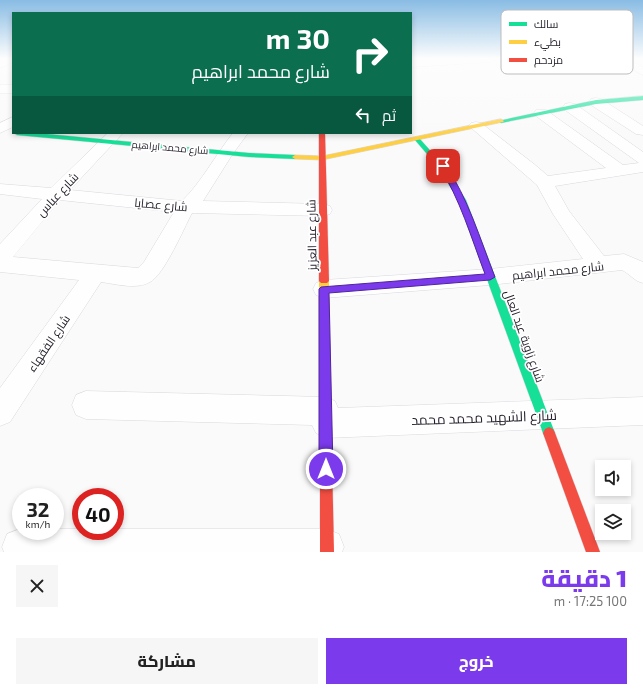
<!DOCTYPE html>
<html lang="ar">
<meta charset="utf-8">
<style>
:root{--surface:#fff;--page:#f6f6f6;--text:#222;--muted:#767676;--accent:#7c3aed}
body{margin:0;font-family:"Exo 2",Cairo,sans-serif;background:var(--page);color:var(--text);direction:rtl;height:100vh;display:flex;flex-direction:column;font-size:15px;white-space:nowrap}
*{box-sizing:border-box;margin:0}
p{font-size:13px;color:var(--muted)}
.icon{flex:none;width:22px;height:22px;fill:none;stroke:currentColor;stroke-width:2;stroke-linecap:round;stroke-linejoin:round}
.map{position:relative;height:552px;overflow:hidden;direction:ltr}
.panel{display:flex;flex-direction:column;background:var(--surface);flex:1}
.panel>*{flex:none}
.guide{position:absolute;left:12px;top:12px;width:400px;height:122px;border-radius:0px;box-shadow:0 2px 6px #0003;direction:rtl;background:#0b6e4f;color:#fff;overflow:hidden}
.tools{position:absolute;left:595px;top:460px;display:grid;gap:8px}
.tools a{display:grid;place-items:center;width:36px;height:36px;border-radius:0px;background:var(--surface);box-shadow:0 2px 6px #0003;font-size:20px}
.speed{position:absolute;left:12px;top:488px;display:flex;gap:8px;font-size:20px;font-weight:700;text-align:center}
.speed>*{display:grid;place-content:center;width:52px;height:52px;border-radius:50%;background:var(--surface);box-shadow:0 2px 6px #0003;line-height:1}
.speed small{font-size:10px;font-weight:400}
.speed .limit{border:6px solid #d22;background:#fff;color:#111}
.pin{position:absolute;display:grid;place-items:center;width:34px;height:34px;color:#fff;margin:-17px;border-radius:8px;box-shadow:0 2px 6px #0006}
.me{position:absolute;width:44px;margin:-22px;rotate:0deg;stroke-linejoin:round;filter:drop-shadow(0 0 3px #0008)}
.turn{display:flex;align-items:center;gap:14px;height:84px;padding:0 16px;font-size:18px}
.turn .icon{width:52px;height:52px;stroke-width:2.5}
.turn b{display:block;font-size:28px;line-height:34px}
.then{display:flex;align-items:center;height:38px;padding:0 16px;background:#0003;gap:8px;font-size:15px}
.round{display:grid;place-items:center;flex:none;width:42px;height:42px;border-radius:0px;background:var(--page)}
.head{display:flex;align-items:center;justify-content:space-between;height:68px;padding:0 16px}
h1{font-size:24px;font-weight:800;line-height:30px;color:var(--accent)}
.action{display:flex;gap:8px;margin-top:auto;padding:8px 16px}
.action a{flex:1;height:46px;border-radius:0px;background:var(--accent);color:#fff;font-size:16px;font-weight:800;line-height:46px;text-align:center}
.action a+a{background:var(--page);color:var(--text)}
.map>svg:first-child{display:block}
</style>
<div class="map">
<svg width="643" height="552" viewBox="0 0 643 552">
<rect width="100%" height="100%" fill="#fafafa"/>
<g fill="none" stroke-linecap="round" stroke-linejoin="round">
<defs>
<g id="street">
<path d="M 4,59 L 13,59 L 13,62 L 0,68 L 0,61 Z"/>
<path d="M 445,59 L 494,59 L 489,62 L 411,67 L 411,61 Z"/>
<path d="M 615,59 L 627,59 L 643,67 L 643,75 Z"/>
<rect x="0" y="85" width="13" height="8"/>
<path d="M 596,98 L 601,99 L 643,126 L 643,135 L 636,134 L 591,105 L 589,102 L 591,99 Z"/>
<path d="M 570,103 L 575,104 L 643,152 L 643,172 L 555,186 L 569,211 L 604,256 L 624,254 L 643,262 L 643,283 C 634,281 630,274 622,270 L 490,285 L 324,298 L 316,295 L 313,289 L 316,283 L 324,280 L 490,269 L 583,259 L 553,214 L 537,185 L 469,126 L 471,123 L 476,122 L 481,123 L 534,164 L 548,176 L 606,168 L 536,116 L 534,113 L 536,110 L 546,110 L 623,165 L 639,163 L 565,110 L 563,107 L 565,104 Z"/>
<path d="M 13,117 L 13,127 L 0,133 L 0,123 Z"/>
<path d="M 108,133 L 123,133 L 70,190 L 182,201 C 201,183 216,154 233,133 L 248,133 L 232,155 L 203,201 L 323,204 L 330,206 L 332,210 L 330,214 L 323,216 L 192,213 C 184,228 164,275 150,282 C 137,290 116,284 101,282 L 10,422 L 0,426 L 0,388 L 79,280 L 0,272 L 0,244 L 42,199 L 0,194 L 0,184 L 51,188 ZM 60,200 L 174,212 L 144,262 L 138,268 L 13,257 Z"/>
<path d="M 86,391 L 325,397 L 335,401 L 338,408 L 643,397 L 643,425 L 326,438 L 316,433 L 312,425 L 86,419 L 76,415 L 72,405 L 76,395 Z"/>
<path d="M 20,529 L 21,531 L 55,531 L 55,529 L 81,529 L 81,531 L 115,531 L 115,529 L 326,529 L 339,534 L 344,547 L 342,552 L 4,552 L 2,547 L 7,534 Z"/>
</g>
<g id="fast">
<path d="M 643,96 L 643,100 L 596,104 L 501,123 L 498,121 L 596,100 Z"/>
<path d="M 14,133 L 36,133 L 249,153 L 295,155 L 298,157 L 295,159 L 249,157 L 17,135 Z"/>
<path d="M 415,138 L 419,138 L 444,166 L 466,200 L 555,433 L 553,437 L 549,439 L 545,437 L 543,433 L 458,200 L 439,168 L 415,140 Z"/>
</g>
<g id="slow">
<path d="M 501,119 L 504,121 L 503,122 L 322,160 L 295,159 L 292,157 L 295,155 L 322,156 Z"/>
<path d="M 324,277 L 327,279 L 329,281 L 332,460 L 331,465 L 326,466 L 321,465 L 320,460 L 319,281 L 321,279 Z"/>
</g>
<g id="jam">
<path d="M 319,133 L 325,133 L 329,281 L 327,283 L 321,283 L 319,281 Z"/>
<path d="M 549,427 L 553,429 L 555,433 L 600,552 L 586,552 L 543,433 L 545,429 Z"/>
<path d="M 326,454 L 331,455 L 332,460 L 334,552 L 320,552 L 320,460 L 321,455 Z"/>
</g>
</defs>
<use href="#street" stroke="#dad7de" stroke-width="1"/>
<use href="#fast" stroke="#dad7de" stroke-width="1"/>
<use href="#slow" stroke="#dad7de" stroke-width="1"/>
<use href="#jam" stroke="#dad7de" stroke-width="1"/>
<use href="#street" fill="#fefefe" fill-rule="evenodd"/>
<use href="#fast" fill="#16e098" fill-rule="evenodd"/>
<use href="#slow" fill="#ffcf43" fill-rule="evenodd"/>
<use href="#jam" fill="#f24e42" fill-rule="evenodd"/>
</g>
<linearGradient id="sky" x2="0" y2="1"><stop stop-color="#89bce4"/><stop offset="0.43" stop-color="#fdfdfd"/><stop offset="1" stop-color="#fdfdfd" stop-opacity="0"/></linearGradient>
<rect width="643" height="136" fill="url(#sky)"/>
<path fill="#7c3aed" stroke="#51269a" d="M 440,164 L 445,164 C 468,198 480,239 495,277 L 490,280 L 329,293 L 333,469 L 331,474 L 326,476 L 321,474 L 319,469 L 319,289 L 321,287 L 485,274 C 471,237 460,199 439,166 Z"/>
<g text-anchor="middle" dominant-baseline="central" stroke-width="3.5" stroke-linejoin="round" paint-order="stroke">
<g font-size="10" fill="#231e2a" stroke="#fff">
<text transform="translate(170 147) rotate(5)">شارع محمد ابراهيم</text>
</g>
<g font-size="12" fill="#231e2a" stroke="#fff">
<text transform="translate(57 194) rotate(-47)">شارع عباس</text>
<text transform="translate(161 204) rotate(5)">شارع عصايا</text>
<text transform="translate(311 235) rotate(-91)">شارع عبد العزيز</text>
<text transform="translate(558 270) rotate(-6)">شارع محمد ابراهيم</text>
<text transform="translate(525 336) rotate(70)">شارع زاوية عبد العال</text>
<text transform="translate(48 343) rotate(-56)">شارع الفقهاء</text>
</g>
<g font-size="14" fill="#231e2a" stroke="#fff">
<text transform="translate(484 417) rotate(-2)">شارع الشهيد محمد محمد</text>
</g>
</g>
<rect x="501" y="10" width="132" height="64" rx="6" fill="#fff" stroke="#bdbcbf" stroke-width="1"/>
<rect x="509" y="22" width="18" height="4" fill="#16e098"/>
<rect x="509" y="40" width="18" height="4" fill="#ffcf43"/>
<rect x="509" y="58" width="18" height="4" fill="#f24e42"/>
<g font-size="11" fill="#231e2a">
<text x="534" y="28">سالك</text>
<text x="534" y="46">بطيء</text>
<text x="534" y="64">مزدحم</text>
</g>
</svg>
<div class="tools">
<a><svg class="icon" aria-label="sound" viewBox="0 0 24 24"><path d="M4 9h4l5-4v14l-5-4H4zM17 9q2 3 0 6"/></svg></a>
<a><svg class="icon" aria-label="layers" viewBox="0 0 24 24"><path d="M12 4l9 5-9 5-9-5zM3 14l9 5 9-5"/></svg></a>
</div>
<div class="speed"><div>32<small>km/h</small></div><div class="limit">40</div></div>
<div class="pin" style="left:443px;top:166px;background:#d93025"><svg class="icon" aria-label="arrive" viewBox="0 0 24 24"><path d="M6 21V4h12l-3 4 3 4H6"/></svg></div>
<svg class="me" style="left:326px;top:469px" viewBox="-20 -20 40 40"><circle r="17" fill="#7c3aed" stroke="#fff" stroke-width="3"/><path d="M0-11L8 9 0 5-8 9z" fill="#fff"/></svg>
<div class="guide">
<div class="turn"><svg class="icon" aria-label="right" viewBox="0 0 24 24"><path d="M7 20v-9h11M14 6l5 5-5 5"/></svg><div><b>30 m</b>شارع محمد ابراهيم</div></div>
<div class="then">ثم<svg class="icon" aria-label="left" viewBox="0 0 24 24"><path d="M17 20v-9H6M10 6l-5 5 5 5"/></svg></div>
</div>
</div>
<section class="panel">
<div class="head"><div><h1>1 دقيقة</h1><p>100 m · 17:25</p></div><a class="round"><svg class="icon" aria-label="close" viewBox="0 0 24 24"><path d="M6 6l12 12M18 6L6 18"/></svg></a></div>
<div class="action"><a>خروج</a><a>مشاركة</a></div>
</section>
